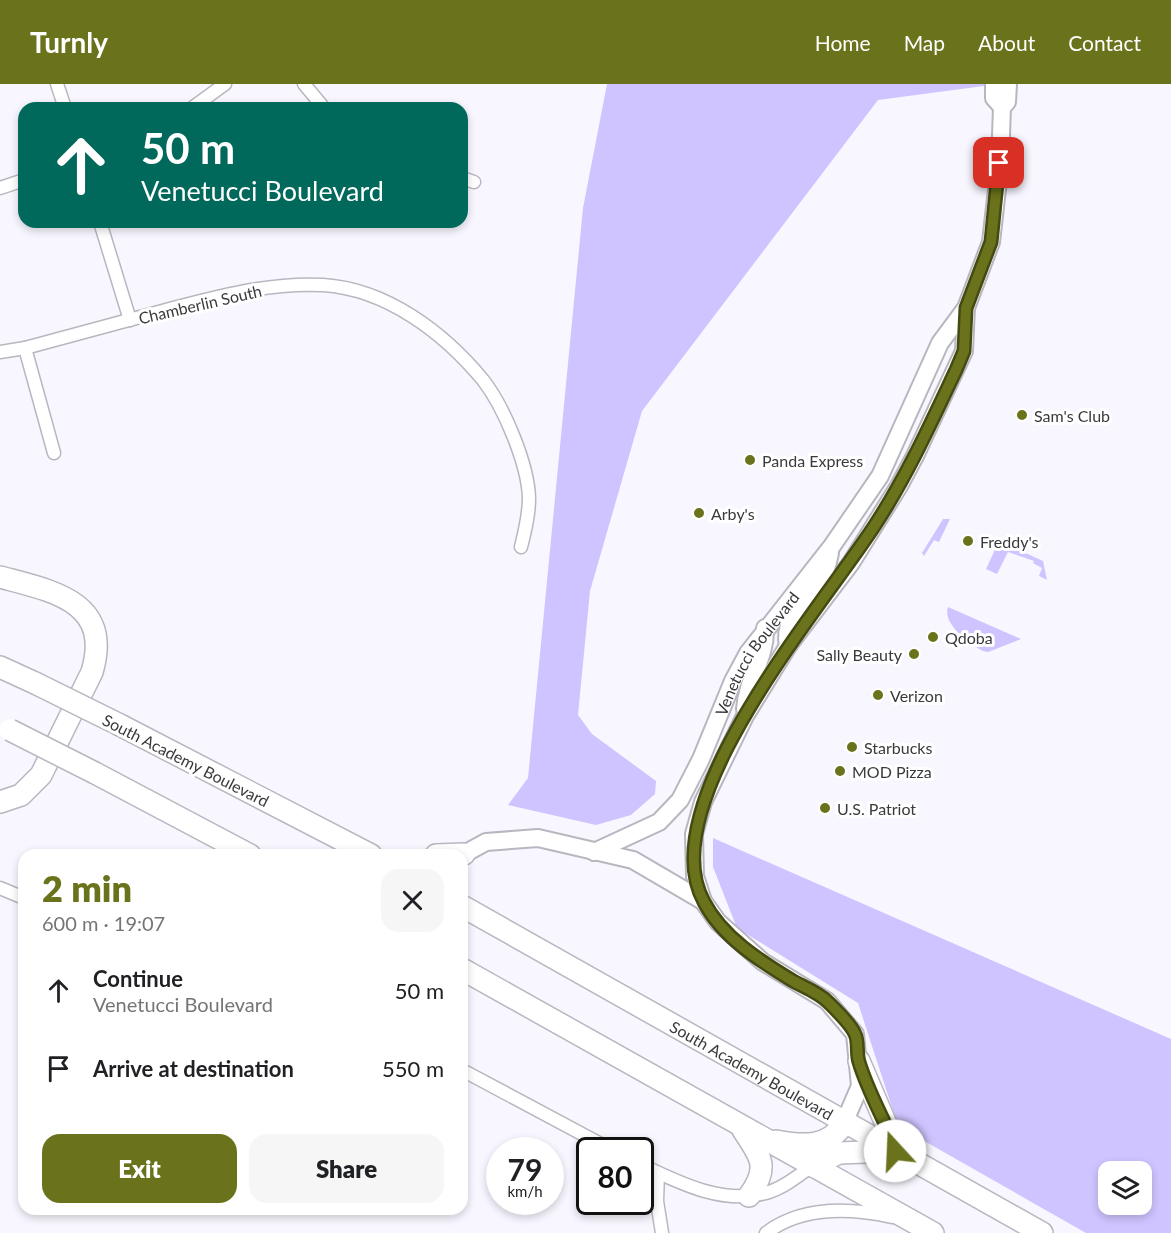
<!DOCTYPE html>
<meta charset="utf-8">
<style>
:root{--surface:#fff;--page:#f6f6f6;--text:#202124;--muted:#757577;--accent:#6a721b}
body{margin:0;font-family:Lato,sans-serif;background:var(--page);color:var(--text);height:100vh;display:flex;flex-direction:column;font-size:22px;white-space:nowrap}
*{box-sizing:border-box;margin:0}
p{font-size:20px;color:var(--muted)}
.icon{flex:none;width:33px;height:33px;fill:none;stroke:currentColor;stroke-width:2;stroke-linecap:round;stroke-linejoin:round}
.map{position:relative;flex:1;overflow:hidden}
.drawer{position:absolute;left:18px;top:765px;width:450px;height:366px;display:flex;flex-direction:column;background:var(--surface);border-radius:18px;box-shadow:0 3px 9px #0003}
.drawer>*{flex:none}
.top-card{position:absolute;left:18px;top:18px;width:450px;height:126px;border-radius:18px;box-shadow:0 3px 9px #0003;background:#00695c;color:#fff;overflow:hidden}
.tools{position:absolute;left:1098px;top:1077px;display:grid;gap:12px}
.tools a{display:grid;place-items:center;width:54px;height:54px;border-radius:12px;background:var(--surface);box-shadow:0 3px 9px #0003;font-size:30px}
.speed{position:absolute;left:486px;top:1053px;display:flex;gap:12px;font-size:30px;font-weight:700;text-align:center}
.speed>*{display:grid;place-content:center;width:78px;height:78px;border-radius:50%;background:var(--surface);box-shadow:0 3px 9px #0003;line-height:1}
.speed small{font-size:15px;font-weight:400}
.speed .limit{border:3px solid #111;border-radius:9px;background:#fff;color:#111}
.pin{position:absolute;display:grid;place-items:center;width:51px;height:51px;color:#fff;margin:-26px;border-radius:12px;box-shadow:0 3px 9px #0006}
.me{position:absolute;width:66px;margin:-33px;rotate:340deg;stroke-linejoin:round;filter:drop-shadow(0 0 4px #0008)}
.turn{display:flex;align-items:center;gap:21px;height:126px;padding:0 24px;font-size:27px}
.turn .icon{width:78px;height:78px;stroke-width:2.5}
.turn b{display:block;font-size:42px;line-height:51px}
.round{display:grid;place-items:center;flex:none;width:63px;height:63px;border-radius:18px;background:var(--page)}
.headline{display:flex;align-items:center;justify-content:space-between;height:102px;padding:0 24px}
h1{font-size:36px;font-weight:800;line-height:45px;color:var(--accent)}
.primary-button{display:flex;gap:12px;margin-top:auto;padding:12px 24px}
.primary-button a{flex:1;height:69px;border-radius:18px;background:var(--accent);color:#fff;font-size:24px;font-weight:800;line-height:69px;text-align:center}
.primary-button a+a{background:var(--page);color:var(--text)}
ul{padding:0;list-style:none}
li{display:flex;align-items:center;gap:18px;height:78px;padding:0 24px}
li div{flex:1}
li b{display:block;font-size:22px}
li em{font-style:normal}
header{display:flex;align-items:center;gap:36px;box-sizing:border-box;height:84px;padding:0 30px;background:var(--accent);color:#fff}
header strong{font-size:28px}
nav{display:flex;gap:33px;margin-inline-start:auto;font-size:21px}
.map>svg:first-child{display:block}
</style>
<header>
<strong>Turnly</strong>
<nav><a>Home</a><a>Map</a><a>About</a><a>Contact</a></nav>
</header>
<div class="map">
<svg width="1171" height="1149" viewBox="0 0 1171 1149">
<rect width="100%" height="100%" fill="#f8f7ff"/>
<g fill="#cfc4ff" fill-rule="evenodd">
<path d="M 607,0 L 999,0 L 878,16 L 642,327 L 590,507 L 578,631 L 592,650 L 656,697 L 655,710 L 631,731 L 596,741 L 508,721 L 528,694 L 583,124 Z"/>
<path d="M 943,435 L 950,435 L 939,458 L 934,456 L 924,472 L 922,469 Z"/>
<path d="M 999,457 L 1043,477 L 1047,496 L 1039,492 L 1042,484 L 1033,479 L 1034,477 L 1008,468 L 997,490 L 986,485 Z"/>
<path d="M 948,523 L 1021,555 L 988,568 L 983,567 C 970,560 942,540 948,523 Z"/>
<path d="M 713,754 L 1171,955 L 1171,1149 L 1086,1149 L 898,1042 L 858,919 L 737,844 L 713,783 ZM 1108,1088 L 1142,1088 L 1142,1120 L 1108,1120 Z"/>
</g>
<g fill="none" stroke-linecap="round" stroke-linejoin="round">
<defs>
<g id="street">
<path d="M 57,0 L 65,24"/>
<path d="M 304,0 L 324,24"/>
<path d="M 192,24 L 225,0"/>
<path d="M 462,94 L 474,98"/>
<path d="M 0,104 L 24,96"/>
<path d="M 100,138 L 130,236"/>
<path d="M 25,264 L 54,369"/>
<path d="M 0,268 L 25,264 C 72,251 119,239 166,226 C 217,213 269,198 323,201 C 387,205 444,249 483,296 C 504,323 528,380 529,414 C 529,431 525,447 521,463"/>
<path d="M 0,804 L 24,814"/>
<path d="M 462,986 L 612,1066"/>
<path d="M 640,1080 C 679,1099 725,1122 769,1108 C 785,1103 799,1091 812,1082"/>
<path d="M 658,1089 L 657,1117 L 662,1149"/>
<path d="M 766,1149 C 802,1122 851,1124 892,1133"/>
</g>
<g id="secondary">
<path d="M 1002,23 L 1007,18 L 1008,0"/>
<path d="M 788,562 C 782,535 805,520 818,500 C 825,491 828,480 830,469"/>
<path d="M 745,625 C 747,594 766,576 765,544"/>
<path id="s1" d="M 594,768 L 659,738 L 680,716 L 701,675 L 733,597 L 748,569 L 832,462 L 880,392 L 940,259 L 966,224 L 991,158 L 1000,79 L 1002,23 L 994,14 L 994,0"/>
<path d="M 464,770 L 486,758 L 538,754 L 633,776 L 703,817"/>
<path d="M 844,1039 L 860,1002 L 855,950 L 827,917 L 763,878 L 718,838 L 703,817 L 695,792 L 694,750 L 703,718 L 745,632 L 788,562 L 851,479 L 899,402 L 915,372 L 964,267 L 966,224"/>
</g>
<g id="highway">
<path d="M 0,493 C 52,507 113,517 92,588 L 41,691 L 21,711 L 0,718"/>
<path d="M 0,583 L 35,599"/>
<path d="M 120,641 L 371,771"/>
<path d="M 95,689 L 250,771"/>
<path d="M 436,771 L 464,770"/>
<path id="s2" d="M 462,822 L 1042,1149"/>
<path d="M 462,885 L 933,1149"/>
<path d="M 859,977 L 892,1054 L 895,1067"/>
<path d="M 743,1046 C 761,1073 770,1083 749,1112"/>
<path d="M 776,1057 C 803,1062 829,1064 844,1039"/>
<path d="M 812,1082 L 839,1069 L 893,1067"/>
</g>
</defs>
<use href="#street" stroke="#b8b7bf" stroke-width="15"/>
<use href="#secondary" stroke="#b8b7bf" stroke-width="20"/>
<use href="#highway" stroke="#b8b7bf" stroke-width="24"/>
<use href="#street" stroke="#fff" stroke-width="12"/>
<use href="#secondary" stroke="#fff" stroke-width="16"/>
<use href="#highway" stroke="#fff" stroke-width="21"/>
<defs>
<g id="highway-bridge">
<path d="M 35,599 L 120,641"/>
<path d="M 10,646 L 95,689"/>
</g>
</defs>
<use href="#highway-bridge" stroke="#b8b7bf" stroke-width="24" stroke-linecap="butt"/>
<use href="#highway-bridge" stroke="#fff" stroke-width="21"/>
</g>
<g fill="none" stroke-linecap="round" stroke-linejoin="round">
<defs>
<path id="route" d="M 895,1067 L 892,1054 C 881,1031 866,1002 859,978 C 856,969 859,958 855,950 C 851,940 836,926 828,918 C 819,909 804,903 793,897 C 760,877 722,853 704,818 C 650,720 823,522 875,441 C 907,392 931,339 956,286 L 964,267 L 966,224 L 991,158 L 999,79"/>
</defs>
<use href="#route" stroke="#454a12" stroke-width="15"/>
<use href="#route" stroke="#6a721b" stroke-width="10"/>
</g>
<g fill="#6a721b" stroke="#fff" stroke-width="2">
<circle cx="1022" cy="331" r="6"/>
<circle cx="750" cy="376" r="6"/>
<circle cx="699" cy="429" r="6"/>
<circle cx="968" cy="457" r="6"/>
<circle cx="933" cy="553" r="6"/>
<circle cx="914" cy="570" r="6"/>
<circle cx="878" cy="611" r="6"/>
<circle cx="852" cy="663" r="6"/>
<circle cx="840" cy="687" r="6"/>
<circle cx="825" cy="724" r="6"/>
</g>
<g text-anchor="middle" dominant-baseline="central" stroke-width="6" stroke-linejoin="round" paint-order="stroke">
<g font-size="16" fill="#3a3a3d" stroke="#fff">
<text transform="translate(200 220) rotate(-13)">Chamberlin South</text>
<text stroke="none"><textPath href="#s1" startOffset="268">Venetucci Boulevard</textPath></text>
<text transform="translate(186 676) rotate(27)">South Academy Boulevard</text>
<text stroke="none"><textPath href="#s2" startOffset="333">South Academy Boulevard</textPath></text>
</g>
<g font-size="16" fill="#3a3a3d" stroke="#fff" text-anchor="start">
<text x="1034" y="331">Sam's Club</text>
<text x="762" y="376">Panda Express</text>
<text x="711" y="429">Arby's</text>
<text x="980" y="457">Freddy's</text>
<text x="945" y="553">Qdoba</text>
<text x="902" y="570" text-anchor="end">Sally Beauty</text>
<text x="890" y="611">Verizon</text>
<text x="864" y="663">Starbucks</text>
<text x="852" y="687">MOD Pizza</text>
<text x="837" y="724">U.S. Patriot</text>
</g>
</g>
</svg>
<div class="tools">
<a><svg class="icon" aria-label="layers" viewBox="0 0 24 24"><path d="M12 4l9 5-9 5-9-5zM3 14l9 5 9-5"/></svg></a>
</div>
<div class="speed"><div>79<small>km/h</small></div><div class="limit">80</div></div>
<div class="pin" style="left:999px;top:79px;background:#d93025"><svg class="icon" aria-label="arrive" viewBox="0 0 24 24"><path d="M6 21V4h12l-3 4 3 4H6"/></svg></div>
<svg class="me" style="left:895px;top:1067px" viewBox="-20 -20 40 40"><circle r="19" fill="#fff"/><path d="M0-13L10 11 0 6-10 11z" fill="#6a721b"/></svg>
<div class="top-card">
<div class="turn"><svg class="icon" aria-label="ahead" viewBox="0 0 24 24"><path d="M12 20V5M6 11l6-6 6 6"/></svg><div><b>50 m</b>Venetucci Boulevard</div></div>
</div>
<section class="drawer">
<div class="headline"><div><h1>2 min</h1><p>600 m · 19:07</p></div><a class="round"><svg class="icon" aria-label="close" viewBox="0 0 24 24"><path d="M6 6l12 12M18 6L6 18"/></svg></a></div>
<ul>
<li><svg class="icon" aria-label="ahead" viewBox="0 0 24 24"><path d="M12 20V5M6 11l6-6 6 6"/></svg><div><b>Continue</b><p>Venetucci Boulevard</p></div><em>50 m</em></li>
<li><svg class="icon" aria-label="arrive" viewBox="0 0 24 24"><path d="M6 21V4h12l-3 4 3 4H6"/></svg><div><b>Arrive at destination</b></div><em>550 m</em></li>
</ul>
<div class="primary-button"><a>Exit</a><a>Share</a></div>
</section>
</div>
